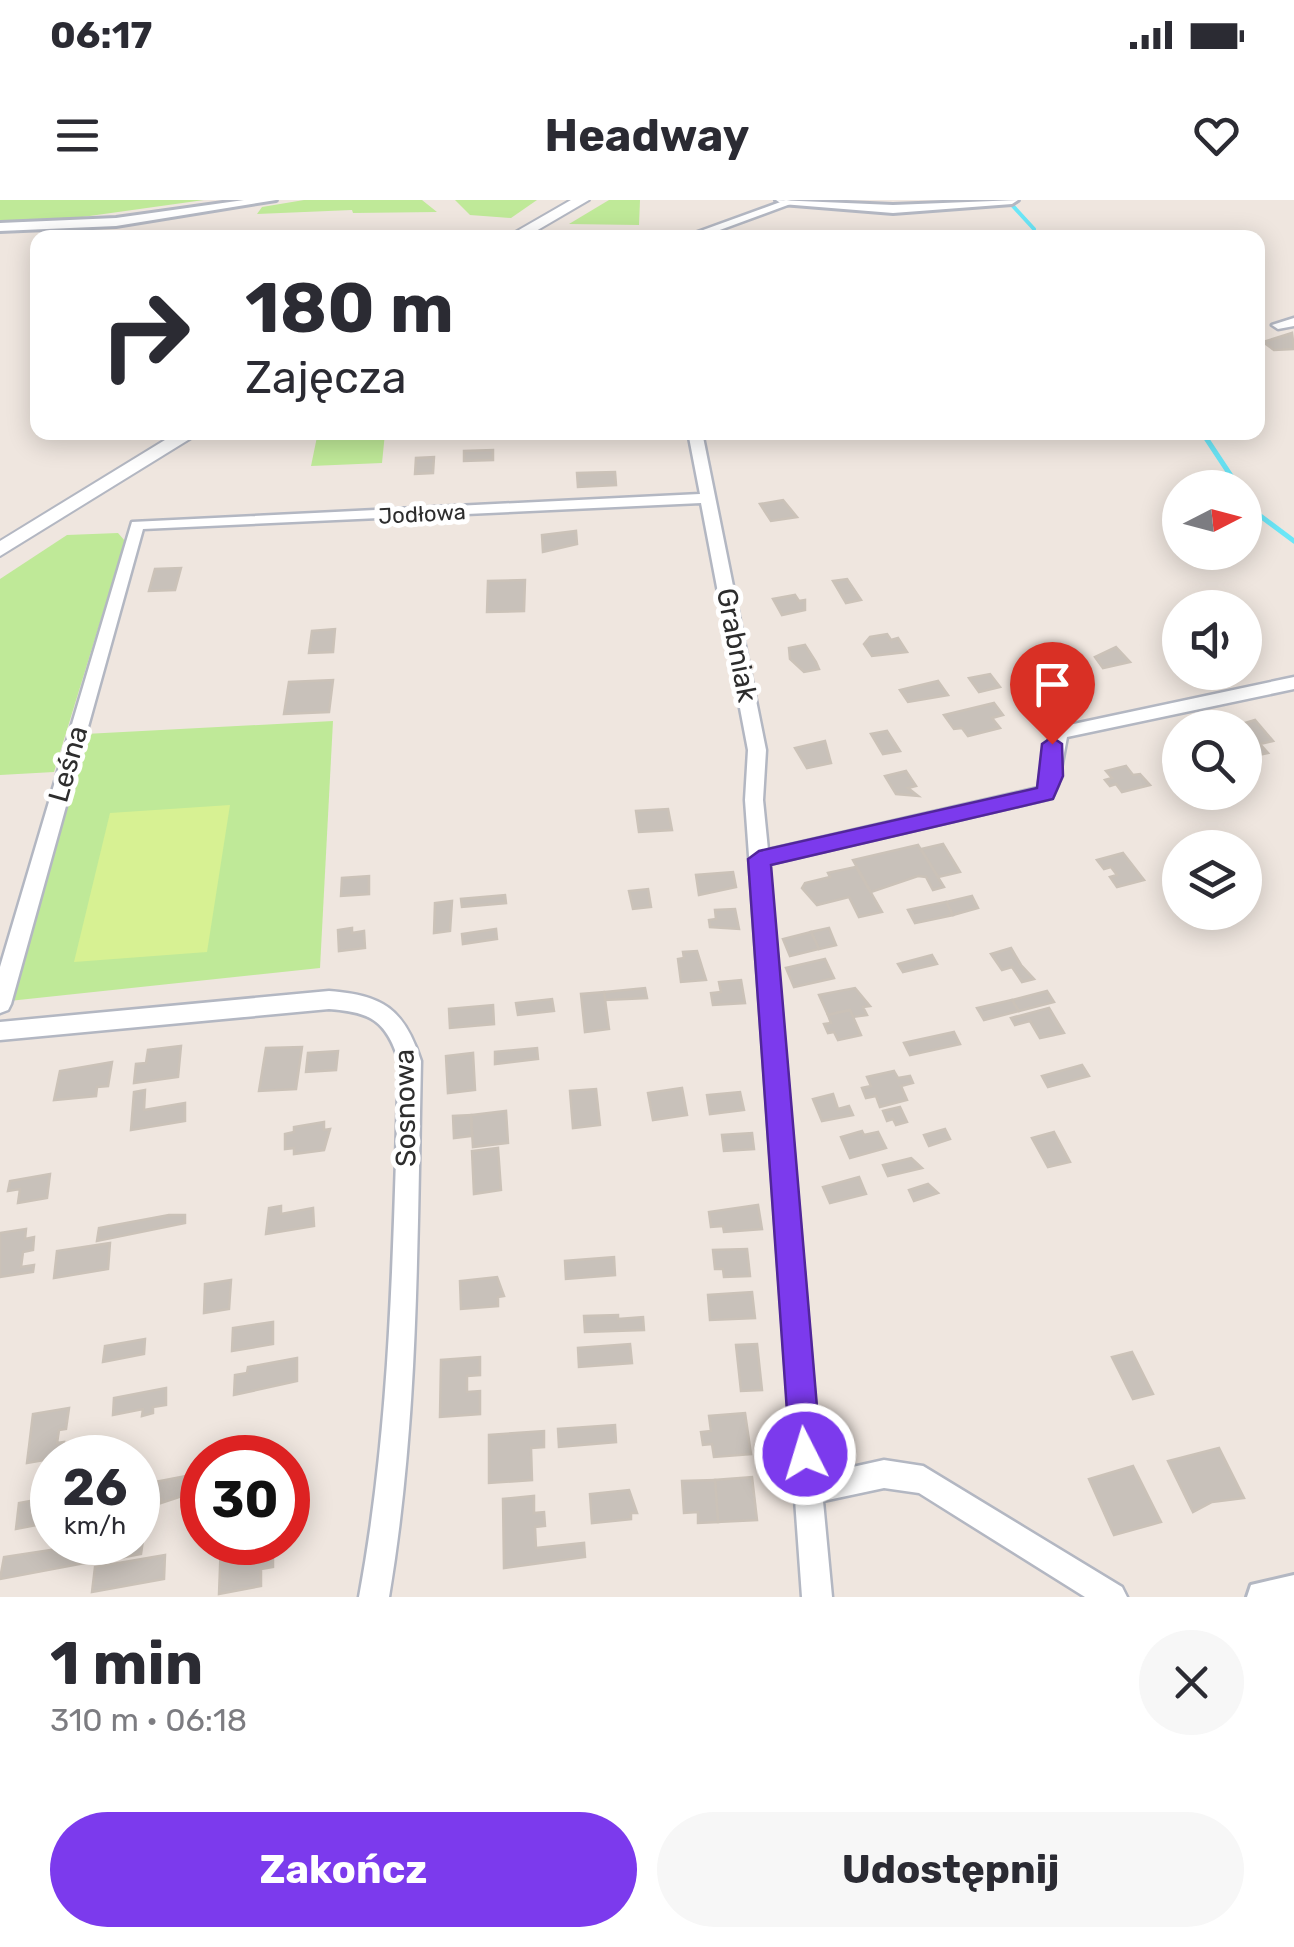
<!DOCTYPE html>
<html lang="pl">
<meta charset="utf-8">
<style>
:root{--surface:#fff;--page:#f7f7f7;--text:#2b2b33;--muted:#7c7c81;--accent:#7c3aed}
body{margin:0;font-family:Rubik,sans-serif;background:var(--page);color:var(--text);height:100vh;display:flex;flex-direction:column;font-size:38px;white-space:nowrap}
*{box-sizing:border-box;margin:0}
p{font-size:32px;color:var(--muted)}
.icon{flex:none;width:55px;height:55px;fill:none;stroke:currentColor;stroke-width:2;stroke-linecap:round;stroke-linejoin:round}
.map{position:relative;height:1397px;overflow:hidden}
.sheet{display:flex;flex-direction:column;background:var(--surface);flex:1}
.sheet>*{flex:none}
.banner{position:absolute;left:30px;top:30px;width:1235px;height:210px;border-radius:20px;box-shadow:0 5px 25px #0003;background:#fff;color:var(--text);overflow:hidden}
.needle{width:65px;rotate:84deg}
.fabs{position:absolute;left:1162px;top:270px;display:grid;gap:20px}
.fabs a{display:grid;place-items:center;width:100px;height:100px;border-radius:50%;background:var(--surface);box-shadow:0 5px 25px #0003;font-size:50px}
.speed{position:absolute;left:30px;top:1235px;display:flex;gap:20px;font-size:50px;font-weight:700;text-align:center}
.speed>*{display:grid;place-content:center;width:130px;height:130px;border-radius:50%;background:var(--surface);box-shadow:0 5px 25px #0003;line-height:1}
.speed small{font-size:25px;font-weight:400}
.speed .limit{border:15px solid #d22;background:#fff;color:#111}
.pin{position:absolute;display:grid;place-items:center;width:85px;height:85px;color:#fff;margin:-102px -42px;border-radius:50% 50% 50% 0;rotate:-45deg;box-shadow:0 0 10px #0007}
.pin .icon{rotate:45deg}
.me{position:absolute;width:110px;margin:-55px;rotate:355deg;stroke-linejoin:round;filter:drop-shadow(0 0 8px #0008)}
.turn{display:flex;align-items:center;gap:35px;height:210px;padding:0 50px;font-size:45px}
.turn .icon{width:130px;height:130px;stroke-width:2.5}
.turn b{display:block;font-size:70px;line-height:85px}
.round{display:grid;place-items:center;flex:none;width:105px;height:105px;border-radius:52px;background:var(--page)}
.overview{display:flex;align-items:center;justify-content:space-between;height:170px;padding:0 50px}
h1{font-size:60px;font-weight:700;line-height:75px}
.action{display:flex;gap:20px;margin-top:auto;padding:20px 50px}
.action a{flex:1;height:115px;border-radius:60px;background:var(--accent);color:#fff;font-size:40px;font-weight:700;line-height:115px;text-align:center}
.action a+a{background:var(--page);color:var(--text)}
.status{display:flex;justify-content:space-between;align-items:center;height:70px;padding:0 50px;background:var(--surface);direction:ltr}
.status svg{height:28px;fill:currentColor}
header{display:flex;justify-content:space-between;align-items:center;height:130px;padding:0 50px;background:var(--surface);font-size:45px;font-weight:700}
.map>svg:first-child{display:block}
</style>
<div class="status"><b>06:17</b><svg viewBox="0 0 49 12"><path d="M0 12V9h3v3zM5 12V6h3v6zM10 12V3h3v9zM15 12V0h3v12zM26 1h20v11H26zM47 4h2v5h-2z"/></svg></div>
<header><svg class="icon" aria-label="menu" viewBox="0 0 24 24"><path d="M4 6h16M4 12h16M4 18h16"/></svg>Headway<svg class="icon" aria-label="heart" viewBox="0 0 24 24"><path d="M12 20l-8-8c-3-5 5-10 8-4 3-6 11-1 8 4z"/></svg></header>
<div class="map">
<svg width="1294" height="1397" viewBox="0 0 1294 1397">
<rect width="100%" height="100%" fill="#efe6df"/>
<g fill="#bfe998">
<path d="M 0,0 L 204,0 L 68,19 L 0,22 Z"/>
<path d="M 304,0 L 422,0 L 437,12 L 353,13 L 352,10 L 257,14 L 262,7 Z"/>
<path d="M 455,0 L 537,0 L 511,18 L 470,15 Z"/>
<path d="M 609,0 L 640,0 L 639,25 L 569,24 Z"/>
<path d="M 318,232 L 385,233 L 382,263 L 311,266 Z"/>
<path d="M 118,333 L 125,341 L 54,572 L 0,575 L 0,379 L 67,335 Z"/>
<path d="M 333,521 L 320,768 L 9,801 L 85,534 Z"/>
</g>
<path fill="#d7f193" d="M 230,605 L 207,752 L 74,762 L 110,613 Z"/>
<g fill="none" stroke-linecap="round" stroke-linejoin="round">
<path stroke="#6be7f8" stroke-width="4" d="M 1012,5 L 1034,29"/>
<g stroke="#6be7f8" stroke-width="5">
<path d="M 1202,232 L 1239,288"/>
<path d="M 1245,297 L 1255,312 L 1294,341"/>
</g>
</g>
<g fill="#c8c1ba" stroke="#cbc2b8" stroke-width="2.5">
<path d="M 1292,133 L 1294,149 L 1274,150 L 1263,142 Z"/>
<path d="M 493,250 L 493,260 L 464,261 L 464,251 Z"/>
<path d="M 434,257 L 433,273 L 415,274 L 416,258 Z"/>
<path d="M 615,272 L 616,285 L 578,287 L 577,273 Z"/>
<path d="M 783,300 L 797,317 L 771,321 L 760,304 Z"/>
<path d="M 576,331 L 577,344 L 543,352 L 542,335 Z"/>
<path d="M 181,368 L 175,390 L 149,391 L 155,369 Z"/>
<path d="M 847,379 L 861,400 L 846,403 L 833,381 Z"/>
<path d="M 525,380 L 524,411 L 487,412 L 488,381 Z"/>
<path d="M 795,395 L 799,401 L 805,400 L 805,410 L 782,415 L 773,399 Z"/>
<path d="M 335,429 L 333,452 L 309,453 L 312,431 Z"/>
<path d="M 887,434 L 891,440 L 898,438 L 907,452 L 872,456 L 864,444 L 870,437 Z"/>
<path d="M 805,445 L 816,462 L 819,469 L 804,472 L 790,459 L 789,448 Z"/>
<path d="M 1116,447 L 1130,462 L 1103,468 L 1095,457 Z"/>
<path d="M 990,474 L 1000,487 L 979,492 L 969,478 Z"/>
<path d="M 333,480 L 329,512 L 284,514 L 289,482 Z"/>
<path d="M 938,481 L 948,495 L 908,502 L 900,490 Z"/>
<path d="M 994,503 L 1003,515 L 992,518 L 1000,528 L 968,536 L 962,528 L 954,529 L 944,515 Z"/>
<path d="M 1229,519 L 1235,526 L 1255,520 L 1273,541 L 1260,544 L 1268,553 L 1245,558 L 1245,528 L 1216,528 L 1212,523 Z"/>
<path d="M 887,531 L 900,551 L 883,554 L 871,534 Z"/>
<path d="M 825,541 L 831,563 L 807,568 L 795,548 Z"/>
<path d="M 1126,566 L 1133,575 L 1140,574 L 1150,585 L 1122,592 L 1116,584 L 1110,586 L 1105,580 L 1112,578 L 1106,571 Z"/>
<path d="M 906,571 L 916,586 L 908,588 L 918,596 L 896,594 L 885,576 Z"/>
<path d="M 668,609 L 672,630 L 639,632 L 636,611 Z"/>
<path d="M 943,644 L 960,672 L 938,677 L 921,649 Z"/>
<path d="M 918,645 L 944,687 L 933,690 L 926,677 L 918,676 L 871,692 L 853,660 Z"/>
<path d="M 1123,653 L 1144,680 L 1117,687 L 1110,677 L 1117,675 L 1111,667 L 1104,669 L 1097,660 Z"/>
<path d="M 856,667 L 882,712 L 859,717 L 849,697 L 817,705 L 802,688 L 805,683 L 830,677 L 828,673 Z"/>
<path d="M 733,672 L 736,687 L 699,695 L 696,675 Z"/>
<path d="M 369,676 L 369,694 L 341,696 L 342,678 Z"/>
<path d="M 648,689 L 651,707 L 633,709 L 629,691 Z"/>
<path d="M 505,695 L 506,703 L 462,707 L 461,699 Z"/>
<path d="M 972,696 L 978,708 L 953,715 L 946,702 Z"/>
<path d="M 452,701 L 450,731 L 434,733 L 435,703 Z"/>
<path d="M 946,702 L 953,715 L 915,723 L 908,710 Z"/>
<path d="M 735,709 L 739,729 L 710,727 L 709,720 L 716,719 L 715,710 Z"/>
<path d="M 352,728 L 352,733 L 364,731 L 365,748 L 339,751 L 338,730 Z"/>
<path d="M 829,728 L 836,745 L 819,749 L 811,732 Z"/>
<path d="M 496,729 L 497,739 L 463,744 L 462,734 Z"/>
<path d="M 811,732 L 819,749 L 790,756 L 783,739 Z"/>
<path d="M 1011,748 L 1021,765 L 1034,779 L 1022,782 L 1012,767 L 1002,770 L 991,754 Z"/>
<path d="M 697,751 L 706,780 L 681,782 L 678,759 L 684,758 L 683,752 Z"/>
<path d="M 932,755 L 937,764 L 903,772 L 898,764 Z"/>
<path d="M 825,759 L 834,778 L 794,787 L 786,768 Z"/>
<path d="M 741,780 L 745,803 L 713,805 L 711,793 L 721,792 L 719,782 Z"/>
<path d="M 645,788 L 647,798 L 605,800 L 604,792 Z"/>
<path d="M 855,788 L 870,806 L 863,807 L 867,815 L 853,817 L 850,810 L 828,815 L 819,795 Z"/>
<path d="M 1047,791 L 1054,802 L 1019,811 L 1012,800 Z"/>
<path d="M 604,792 L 609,829 L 585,832 L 581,794 Z"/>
<path d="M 552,799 L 554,811 L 518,815 L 516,803 Z"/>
<path d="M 1012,800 L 1019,811 L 984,820 L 977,808 Z"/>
<path d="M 493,805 L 494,824 L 450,828 L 449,809 Z"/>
<path d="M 1049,808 L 1064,833 L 1040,838 L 1030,821 L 1015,825 L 1011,818 Z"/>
<path d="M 850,810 L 861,835 L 838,840 L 834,832 L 828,833 L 824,824 L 831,823 L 828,815 Z"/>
<path d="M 954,832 L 960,844 L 910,855 L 904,843 Z"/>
<path d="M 181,846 L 178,877 L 134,883 L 136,864 L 146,863 L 148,850 Z"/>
<path d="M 302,847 L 296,889 L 259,891 L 266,848 Z"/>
<path d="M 537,848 L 538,859 L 495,864 L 495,852 Z"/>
<path d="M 338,851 L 336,870 L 306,872 L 308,853 Z"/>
<path d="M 473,853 L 475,890 L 448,893 L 446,856 Z"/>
<path d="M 112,862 L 108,886 L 97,887 L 96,896 L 54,900 L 60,871 Z"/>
<path d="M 1082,865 L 1089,876 L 1048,887 L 1042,876 Z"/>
<path d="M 894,871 L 898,878 L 910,876 L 913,883 L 901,886 L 907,900 L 880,907 L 876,896 L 866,898 L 862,888 L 871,886 L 867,877 Z"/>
<path d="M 682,888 L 687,915 L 653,920 L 648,893 Z"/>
<path d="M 596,889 L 600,925 L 573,928 L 570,891 Z"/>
<path d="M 145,890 L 144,910 L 185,903 L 185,921 L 131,930 L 134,892 Z"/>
<path d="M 740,892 L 744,910 L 710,914 L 707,895 Z"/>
<path d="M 833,894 L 838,909 L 849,906 L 853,915 L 822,921 L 813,899 Z"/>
<path d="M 900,907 L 907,922 L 896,925 L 893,919 L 887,921 L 883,911 Z"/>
<path d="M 506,911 L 508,943 L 473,947 L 471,915 Z"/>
<path d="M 471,915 L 472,936 L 454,938 L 453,916 Z"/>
<path d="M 324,922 L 324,930 L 330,929 L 324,950 L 294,954 L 294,948 L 285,949 L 285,934 L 294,932 L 294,927 Z"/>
<path d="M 945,929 L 950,939 L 929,946 L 924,935 Z"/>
<path d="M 862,931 L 864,935 L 878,932 L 886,948 L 850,958 L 841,937 Z"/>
<path d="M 1054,932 L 1070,962 L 1048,967 L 1032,938 Z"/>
<path d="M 752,933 L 754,949 L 724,951 L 722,935 Z"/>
<path d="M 498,948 L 501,990 L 474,994 L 472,951 Z"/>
<path d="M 911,958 L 922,968 L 888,976 L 883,965 Z"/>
<path d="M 50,974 L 47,998 L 18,1003 L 20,989 L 8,991 L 10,981 Z"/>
<path d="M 859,977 L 866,994 L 830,1003 L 823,987 Z"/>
<path d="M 928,984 L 938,993 L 914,1001 L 909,990 Z"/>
<path d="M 758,1005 L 762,1029 L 724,1032 L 723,1026 L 711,1027 L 709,1012 Z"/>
<path d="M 281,1006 L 281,1014 L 313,1008 L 314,1026 L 266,1034 L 269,1008 Z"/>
<path d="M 169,1015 L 185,1015 L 185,1023 L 97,1041 L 99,1028 Z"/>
<path d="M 26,1029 L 25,1039 L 34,1037 L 33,1050 L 23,1052 L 21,1067 L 34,1065 L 33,1072 L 0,1077 L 0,1033 Z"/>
<path d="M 110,1043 L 108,1069 L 54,1078 L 57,1051 Z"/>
<path d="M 747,1049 L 750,1076 L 724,1077 L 723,1069 L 715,1069 L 713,1050 Z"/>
<path d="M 614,1057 L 615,1075 L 566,1079 L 565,1061 Z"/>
<path d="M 497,1077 L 504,1096 L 498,1097 L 498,1106 L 461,1109 L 460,1081 Z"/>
<path d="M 231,1080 L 229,1109 L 204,1113 L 205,1084 Z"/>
<path d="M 752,1092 L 755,1118 L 710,1120 L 708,1095 Z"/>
<path d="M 618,1115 L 618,1119 L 643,1117 L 644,1130 L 585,1132 L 584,1116 Z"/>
<path d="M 273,1122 L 273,1144 L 232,1151 L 233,1128 Z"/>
<path d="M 145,1139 L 144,1154 L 103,1162 L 105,1146 Z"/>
<path d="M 630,1144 L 632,1163 L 579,1167 L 578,1148 Z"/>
<path d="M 757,1144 L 762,1190 L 741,1191 L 736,1145 Z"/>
<path d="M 1132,1152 L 1153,1194 L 1133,1199 L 1112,1157 Z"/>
<path d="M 480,1157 L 480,1175 L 467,1176 L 467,1192 L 480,1191 L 480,1214 L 440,1217 L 441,1160 Z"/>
<path d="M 297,1158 L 297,1181 L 234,1195 L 235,1175 L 247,1173 L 248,1167 Z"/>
<path d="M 166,1188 L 166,1205 L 153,1207 L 153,1213 L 142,1216 L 143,1209 L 113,1215 L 114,1198 Z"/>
<path d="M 69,1208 L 66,1229 L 59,1230 L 57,1243 L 64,1242 L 62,1257 L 27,1263 L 33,1214 Z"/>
<path d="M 745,1213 L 751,1254 L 714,1257 L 712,1244 L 703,1245 L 701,1232 L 711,1231 L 709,1216 Z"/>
<path d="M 615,1225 L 616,1242 L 559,1247 L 558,1229 Z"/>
<path d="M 544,1231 L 544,1247 L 531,1248 L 532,1280 L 489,1283 L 489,1235 Z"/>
<path d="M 1219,1248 L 1244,1298 L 1212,1302 L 1193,1312 L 1168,1261 Z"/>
<path d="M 1133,1266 L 1161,1322 L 1114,1335 L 1089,1279 Z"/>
<path d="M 186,1276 L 185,1295 L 161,1303 L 161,1299 L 138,1303 L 139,1285 Z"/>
<path d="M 752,1277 L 757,1320 L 718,1322 L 715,1280 Z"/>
<path d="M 715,1280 L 718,1322 L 698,1323 L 698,1312 L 684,1313 L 682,1281 Z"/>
<path d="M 629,1290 L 637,1313 L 631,1313 L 631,1319 L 592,1323 L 590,1294 Z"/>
<path d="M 534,1296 L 534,1313 L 544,1312 L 545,1326 L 535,1327 L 536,1348 L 584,1343 L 585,1357 L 504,1368 L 503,1299 Z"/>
<path d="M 52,1297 L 52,1322 L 16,1329 L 19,1303 Z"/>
<path d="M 143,1340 L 141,1354 L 104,1361 L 105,1342 Z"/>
<path d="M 103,1342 L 101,1360 L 0,1379 L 4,1357 Z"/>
<path d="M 221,1342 L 262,1342 L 262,1353 L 273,1351 L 273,1367 L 261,1369 L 261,1386 L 219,1394 Z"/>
<path d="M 165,1355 L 164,1379 L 92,1392 L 95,1367 Z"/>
</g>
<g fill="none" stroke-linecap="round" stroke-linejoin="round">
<defs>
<g id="minor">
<path d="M 786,0 L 796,2 L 698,38 L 681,38 Z"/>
<path d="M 1294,118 L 1294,126 L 1278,129 L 1272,125 Z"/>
<path d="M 688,232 L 702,232 L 766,550 L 763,600 L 768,650 L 1038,588 L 1045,547 L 1055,528 L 1294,477 L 1294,489 L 1067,537 L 1058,585 L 1052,598 L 769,664 L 821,1274 L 884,1260 L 923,1266 L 1122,1387 L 1127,1397 L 1085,1397 L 919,1293 L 884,1288 L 823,1301 L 832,1397 L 802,1397 L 745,600 L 748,550 L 701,303 L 143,329 L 11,804 L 8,810 L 0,813 L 0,767 L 132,322 L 700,294 Z"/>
<path d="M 329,791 C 383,795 404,809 421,861 C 417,1041 419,1219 389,1397 L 359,1397 C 392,1219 393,1041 399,861 C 386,820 370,812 329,809 L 0,840 L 0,822 Z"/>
</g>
<g id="tertiary">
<path d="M 244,0 L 276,0 L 116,26 L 0,31 L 0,23 L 116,18 Z"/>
<path d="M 776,0 L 893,5 L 1018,0 L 1012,4 L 893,13 L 782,4 Z"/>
<path d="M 1294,1375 L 1294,1397 L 1247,1397 L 1251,1385 Z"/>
</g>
<g id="secondary">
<path d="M 571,0 L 589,0 L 524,38 L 505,38 Z"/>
<path d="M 178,232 L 201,232 L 0,356 L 0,341 Z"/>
</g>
</defs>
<use href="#minor" stroke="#b3b7c2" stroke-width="5"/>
<use href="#tertiary" stroke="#b3b7c2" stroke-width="6"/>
<use href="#secondary" stroke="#b3b7c2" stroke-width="4"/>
<use href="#minor" fill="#fff" fill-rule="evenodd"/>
<use href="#tertiary" fill="#fff" fill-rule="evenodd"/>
<use href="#secondary" fill="#fff" fill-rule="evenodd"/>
</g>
<path fill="#7c3aed" stroke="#51269a" stroke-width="2.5" d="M 1052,537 L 1062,544 L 1063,576 L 1053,599 L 771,665 L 821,1254 L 816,1265 L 805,1270 L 794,1265 L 790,1254 L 748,659 L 759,651 L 1037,588 L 1042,544 Z"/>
<g text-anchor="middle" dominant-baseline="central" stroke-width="10" stroke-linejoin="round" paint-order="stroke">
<g font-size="22" fill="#2d2d2d" stroke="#fff">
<text transform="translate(422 314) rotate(-3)">Jodłowa</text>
</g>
<g font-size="28" fill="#2d2d2d" stroke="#fff">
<text transform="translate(737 445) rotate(79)">Grabniak</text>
<text transform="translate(68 564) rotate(-74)">Leśna</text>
<text transform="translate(405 908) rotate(-91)">Sosnowa</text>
</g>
</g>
</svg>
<div class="fabs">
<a><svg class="needle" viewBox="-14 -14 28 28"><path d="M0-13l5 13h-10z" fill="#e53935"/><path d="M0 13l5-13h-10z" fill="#7c7c81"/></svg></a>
<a><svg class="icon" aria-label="sound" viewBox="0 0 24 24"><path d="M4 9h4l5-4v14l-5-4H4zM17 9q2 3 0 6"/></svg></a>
<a><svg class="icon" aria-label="search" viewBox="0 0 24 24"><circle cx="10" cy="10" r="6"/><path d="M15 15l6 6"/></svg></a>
<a><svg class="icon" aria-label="layers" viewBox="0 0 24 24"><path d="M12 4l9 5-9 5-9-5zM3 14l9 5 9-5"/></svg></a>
</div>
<div class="speed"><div>26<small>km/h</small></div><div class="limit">30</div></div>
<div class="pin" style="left:1052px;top:544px;background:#d93025"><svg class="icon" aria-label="arrive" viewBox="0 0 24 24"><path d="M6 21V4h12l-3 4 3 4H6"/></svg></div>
<svg class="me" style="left:805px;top:1254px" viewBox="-20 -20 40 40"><circle r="17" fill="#7c3aed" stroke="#fff" stroke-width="3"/><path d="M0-11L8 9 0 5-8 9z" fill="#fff"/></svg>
<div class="banner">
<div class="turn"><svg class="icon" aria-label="right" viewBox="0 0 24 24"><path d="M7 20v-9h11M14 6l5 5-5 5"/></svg><div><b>180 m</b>Zajęcza</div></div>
</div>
</div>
<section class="sheet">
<div class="overview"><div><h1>1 min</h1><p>310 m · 06:18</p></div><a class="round"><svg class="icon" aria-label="close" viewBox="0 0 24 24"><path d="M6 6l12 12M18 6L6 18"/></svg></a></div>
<div class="action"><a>Zakończ</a><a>Udostępnij</a></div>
</section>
